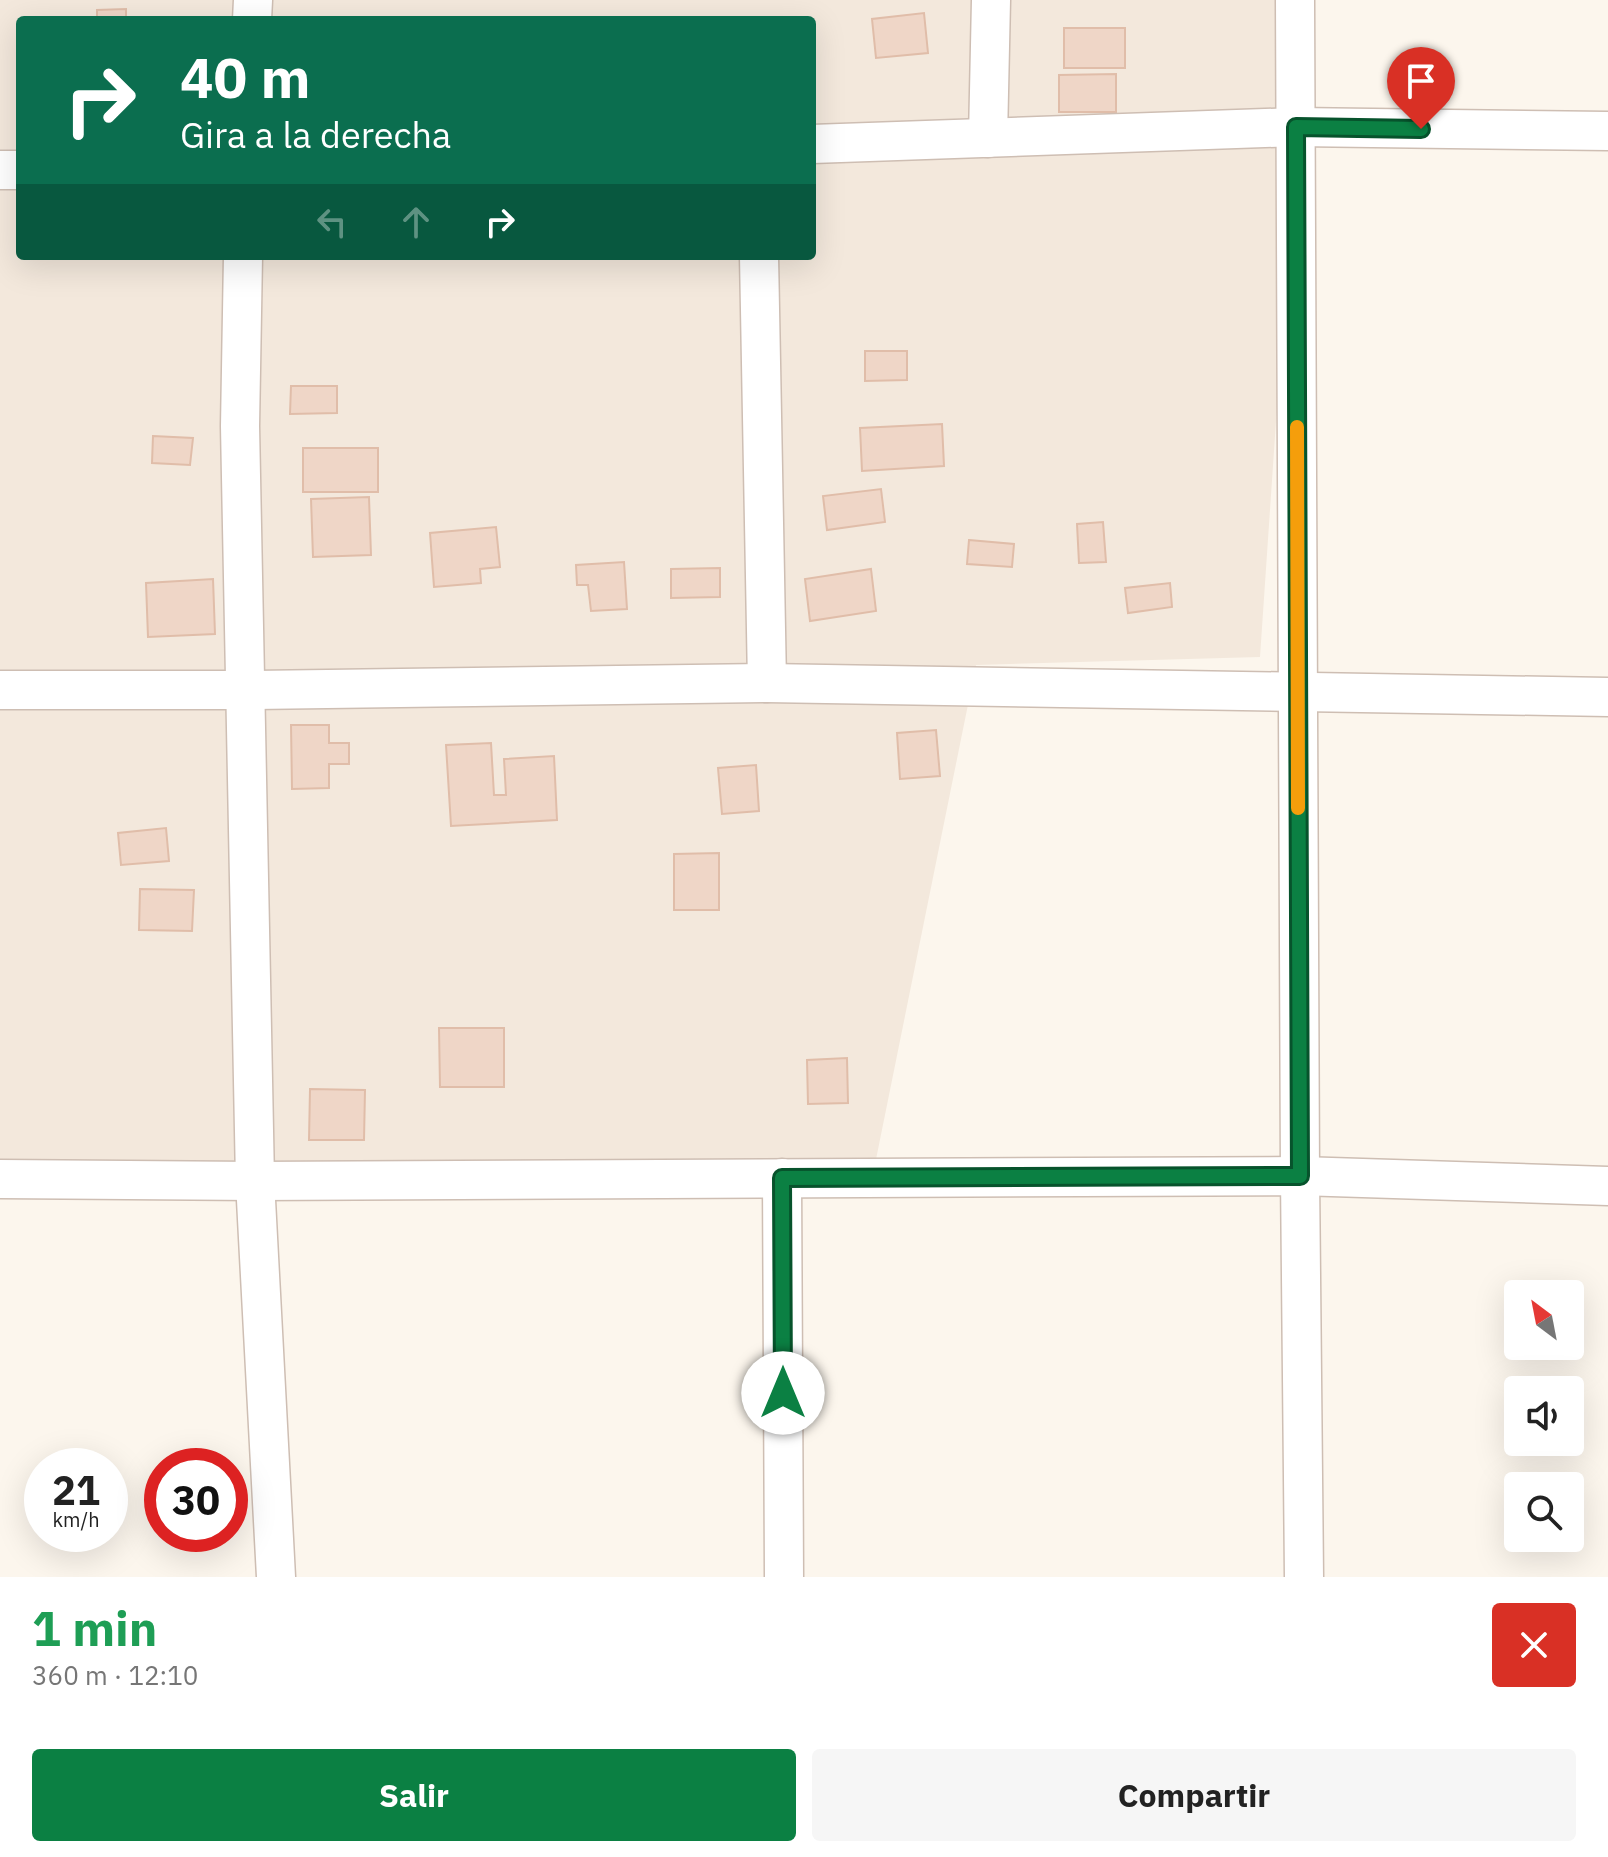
<!DOCTYPE html>
<html lang="es">
<meta charset="utf-8">
<style>
:root{--surface:#fff;--page:#f6f6f6;--text:#222;--muted:#767676;--accent:#0b8043}
body{margin:0;font-family:"IBM Plex Sans",sans-serif;background:var(--page);color:var(--text);height:100vh;display:flex;flex-direction:column;font-size:30px;white-space:nowrap}
*{box-sizing:border-box;margin:0}
p{font-size:26px;color:var(--muted)}
.icon{flex:none;width:44px;height:44px;fill:none;stroke:currentColor;stroke-width:2;stroke-linecap:round;stroke-linejoin:round}
.map{position:relative;height:1577px;overflow:hidden}
.drawer{display:flex;flex-direction:column;background:var(--surface);flex:1}
.drawer>*{flex:none}
.banner{position:absolute;left:16px;top:16px;width:800px;height:244px;border-radius:8px;box-shadow:0 8px 32px #0002;background:#0b6e4f;color:#fff;overflow:hidden}
.needle{width:52px;rotate:328deg}
.tools{position:absolute;left:1504px;top:1280px;display:grid;gap:16px}
.tools a{display:grid;place-items:center;width:80px;height:80px;border-radius:8px;background:var(--surface);box-shadow:0 8px 32px #0002;font-size:40px}
.speed{position:absolute;left:24px;top:1448px;display:flex;gap:16px;font-size:40px;font-weight:700;text-align:center}
.speed>*{display:grid;place-content:center;width:104px;height:104px;border-radius:50%;background:var(--surface);box-shadow:0 8px 32px #0002;line-height:1}
.speed small{font-size:20px;font-weight:400}
.speed .limit{border:12px solid #d22;background:#fff;color:#111}
.pin{position:absolute;display:grid;place-items:center;width:68px;height:68px;color:#fff;margin:-82px -34px;border-radius:50% 50% 50% 0;rotate:-45deg;box-shadow:0 0 8px #0007}
.pin .icon{rotate:45deg}
.me{position:absolute;width:88px;margin:-44px;rotate:0deg;stroke-linejoin:round;filter:drop-shadow(0 0 6px #0008)}
.turn{display:flex;align-items:center;gap:28px;height:168px;padding:0 32px;font-size:36px}
.turn .icon{width:104px;height:104px;stroke-width:2.5}
.turn b{display:block;font-size:56px;line-height:68px}
.lanes{display:flex;align-items:center;height:76px;padding:0 32px;background:#0003;justify-content:center;gap:40px;direction:ltr}
.lanes .off{opacity:.35}
.round{display:grid;place-items:center;flex:none;width:84px;height:84px;border-radius:8px;background:var(--page)}
.headline{display:flex;align-items:center;justify-content:space-between;height:136px;padding:0 32px}
h1{font-size:48px;font-weight:800;line-height:60px;color:#1e9e55}
.action{display:flex;gap:16px;margin-top:auto;padding:16px 32px}
.action a{flex:1;height:92px;border-radius:8px;background:var(--accent);color:#fff;font-size:32px;font-weight:800;line-height:92px;text-align:center}
.action a+a{background:var(--page);color:var(--text)}
.map>svg:first-child{display:block}
</style>
<div class="map">
<svg width="1608" height="1577" viewBox="0 0 1608 1577">
<rect width="100%" height="100%" fill="#fcf6ed"/>
<path fill="#f3e8dc" fill-rule="evenodd" d="M 0,0 L 1309,0 L 1296,127 L 1260,657 L 976,665 L 870,1189 L 0,1162 ZM 20,20 L 812,20 L 812,256 L 20,256 Z"/>
<g fill="#efd6c7" stroke="#e0bda9" stroke-width="2">
<path d="M 126,9 L 126,20 L 97,20 L 97,10 Z"/>
<path d="M 924,13 L 928,53 L 876,58 L 872,19 Z"/>
<rect x="1064" y="28" width="61" height="40"/>
<path d="M 1116,74 L 1116,112 L 1059,112 L 1059,75 Z"/>
<path d="M 865,351 L 907,351 L 907,380 L 865,381 Z"/>
<path d="M 291,386 L 337,386 L 337,413 L 290,414 Z"/>
<path d="M 942,424 L 944,466 L 862,471 L 860,428 Z"/>
<path d="M 153,436 L 193,438 L 190,465 L 152,463 Z"/>
<rect x="303" y="448" width="75" height="44"/>
<path d="M 881,489 L 885,522 L 827,530 L 823,496 Z"/>
<path d="M 369,497 L 371,555 L 313,557 L 311,499 Z"/>
<path d="M 1103,522 L 1106,562 L 1079,563 L 1077,524 Z"/>
<path d="M 496,527 L 500,567 L 480,569 L 481,583 L 434,587 L 430,533 Z"/>
<path d="M 969,540 L 1014,544 L 1012,567 L 967,564 Z"/>
<path d="M 624,562 L 627,609 L 591,611 L 588,585 L 577,585 L 576,565 Z"/>
<path d="M 720,568 L 720,597 L 671,598 L 671,569 Z"/>
<path d="M 871,569 L 876,611 L 810,621 L 805,579 Z"/>
<path d="M 213,579 L 215,634 L 148,637 L 146,583 Z"/>
<path d="M 1170,583 L 1172,607 L 1128,613 L 1125,588 Z"/>
<path d="M 291,725 L 329,725 L 329,743 L 349,743 L 349,764 L 329,764 L 329,788 L 292,789 Z"/>
<path d="M 936,730 L 940,776 L 900,779 L 897,733 Z"/>
<path d="M 491,743 L 494,795 L 506,795 L 504,759 L 554,756 L 557,820 L 451,826 L 446,745 Z"/>
<path d="M 756,765 L 759,811 L 722,814 L 718,768 Z"/>
<path d="M 166,828 L 169,861 L 121,865 L 118,833 Z"/>
<path d="M 719,853 L 719,910 L 674,910 L 674,854 Z"/>
<path d="M 140,889 L 194,890 L 192,931 L 139,930 Z"/>
<path d="M 439,1028 L 504,1028 L 504,1087 L 440,1087 Z"/>
<path d="M 847,1058 L 848,1103 L 808,1104 L 807,1060 Z"/>
<path d="M 310,1089 L 365,1090 L 364,1140 L 309,1140 Z"/>
</g>
<g fill="none" stroke-linecap="round" stroke-linejoin="round">
<defs>
<g id="minor">
<path d="M 1295,0 L 1300,1176 L 1304,1577"/>
<path d="M 252,20 L 253,0"/>
<path d="M 988,138 L 991,0"/>
<path d="M 812,144 L 1296,127 L 1608,131"/>
<path d="M 0,170 L 20,170"/>
<path d="M 243,256 L 240,426 L 255,1181 L 276,1577"/>
<path d="M 759,256 L 767,683"/>
<path d="M 0,690 L 245,690 L 767,683 L 1608,697"/>
<path d="M 782,1178 L 784,1577"/>
<path d="M 0,1179 L 255,1181 L 1300,1176 L 1608,1186"/>
</g>
</defs>
<use href="#minor" stroke="#cebeb3" stroke-width="41"/>
<use href="#minor" stroke="#fff" stroke-width="38"/>
</g>
<g fill="none" stroke-linecap="round" stroke-linejoin="round">
<defs>
<path id="route" d="M 783,1393 L 782,1178 L 1300,1176 L 1296,127 L 1421,129"/>
</defs>
<use href="#route" stroke="#07532c" stroke-width="20"/>
<use href="#route" stroke="#0b8043" stroke-width="14"/>
<path stroke="#f59e0b" stroke-width="14" d="M 1297,427 L 1298,808"/>
</g>
</svg>
<div class="tools">
<a><svg class="needle" viewBox="-14 -14 28 28"><path d="M0-13l5 13h-10z" fill="#e53935"/><path d="M0 13l5-13h-10z" fill="#767676"/></svg></a>
<a><svg class="icon" aria-label="sound" viewBox="0 0 24 24"><path d="M4 9h4l5-4v14l-5-4H4zM17 9q2 3 0 6"/></svg></a>
<a><svg class="icon" aria-label="search" viewBox="0 0 24 24"><circle cx="10" cy="10" r="6"/><path d="M15 15l6 6"/></svg></a>
</div>
<div class="speed"><div>21<small>km/h</small></div><div class="limit">30</div></div>
<div class="pin" style="left:1421px;top:129px;background:#d93025"><svg class="icon" aria-label="arrive" viewBox="0 0 24 24"><path d="M6 21V4h12l-3 4 3 4H6"/></svg></div>
<svg class="me" style="left:783px;top:1393px" viewBox="-20 -20 40 40"><circle r="19" fill="#fff"/><path d="M0-13L10 11 0 6-10 11z" fill="#0b8043"/></svg>
<div class="banner">
<div class="turn"><svg class="icon" aria-label="right" viewBox="0 0 24 24"><path d="M7 20v-9h11M14 6l5 5-5 5"/></svg><div><b>40 m</b>Gira a la derecha</div></div>
<div class="lanes"><svg class="icon off" aria-label="left" viewBox="0 0 24 24"><path d="M17 20v-9H6M10 6l-5 5 5 5"/></svg><svg class="icon off" aria-label="ahead" viewBox="0 0 24 24"><path d="M12 20V5M6 11l6-6 6 6"/></svg><svg class="icon" aria-label="right" viewBox="0 0 24 24"><path d="M7 20v-9h11M14 6l5 5-5 5"/></svg></div>
</div>
</div>
<section class="drawer">
<div class="headline"><div><h1>1 min</h1><p>360 m · 12:10</p></div><a class="round" style="background:#d93025;color:#fff"><svg class="icon" aria-label="close" viewBox="0 0 24 24"><path d="M6 6l12 12M18 6L6 18"/></svg></a></div>
<div class="action"><a>Salir</a><a>Compartir</a></div>
</section>
